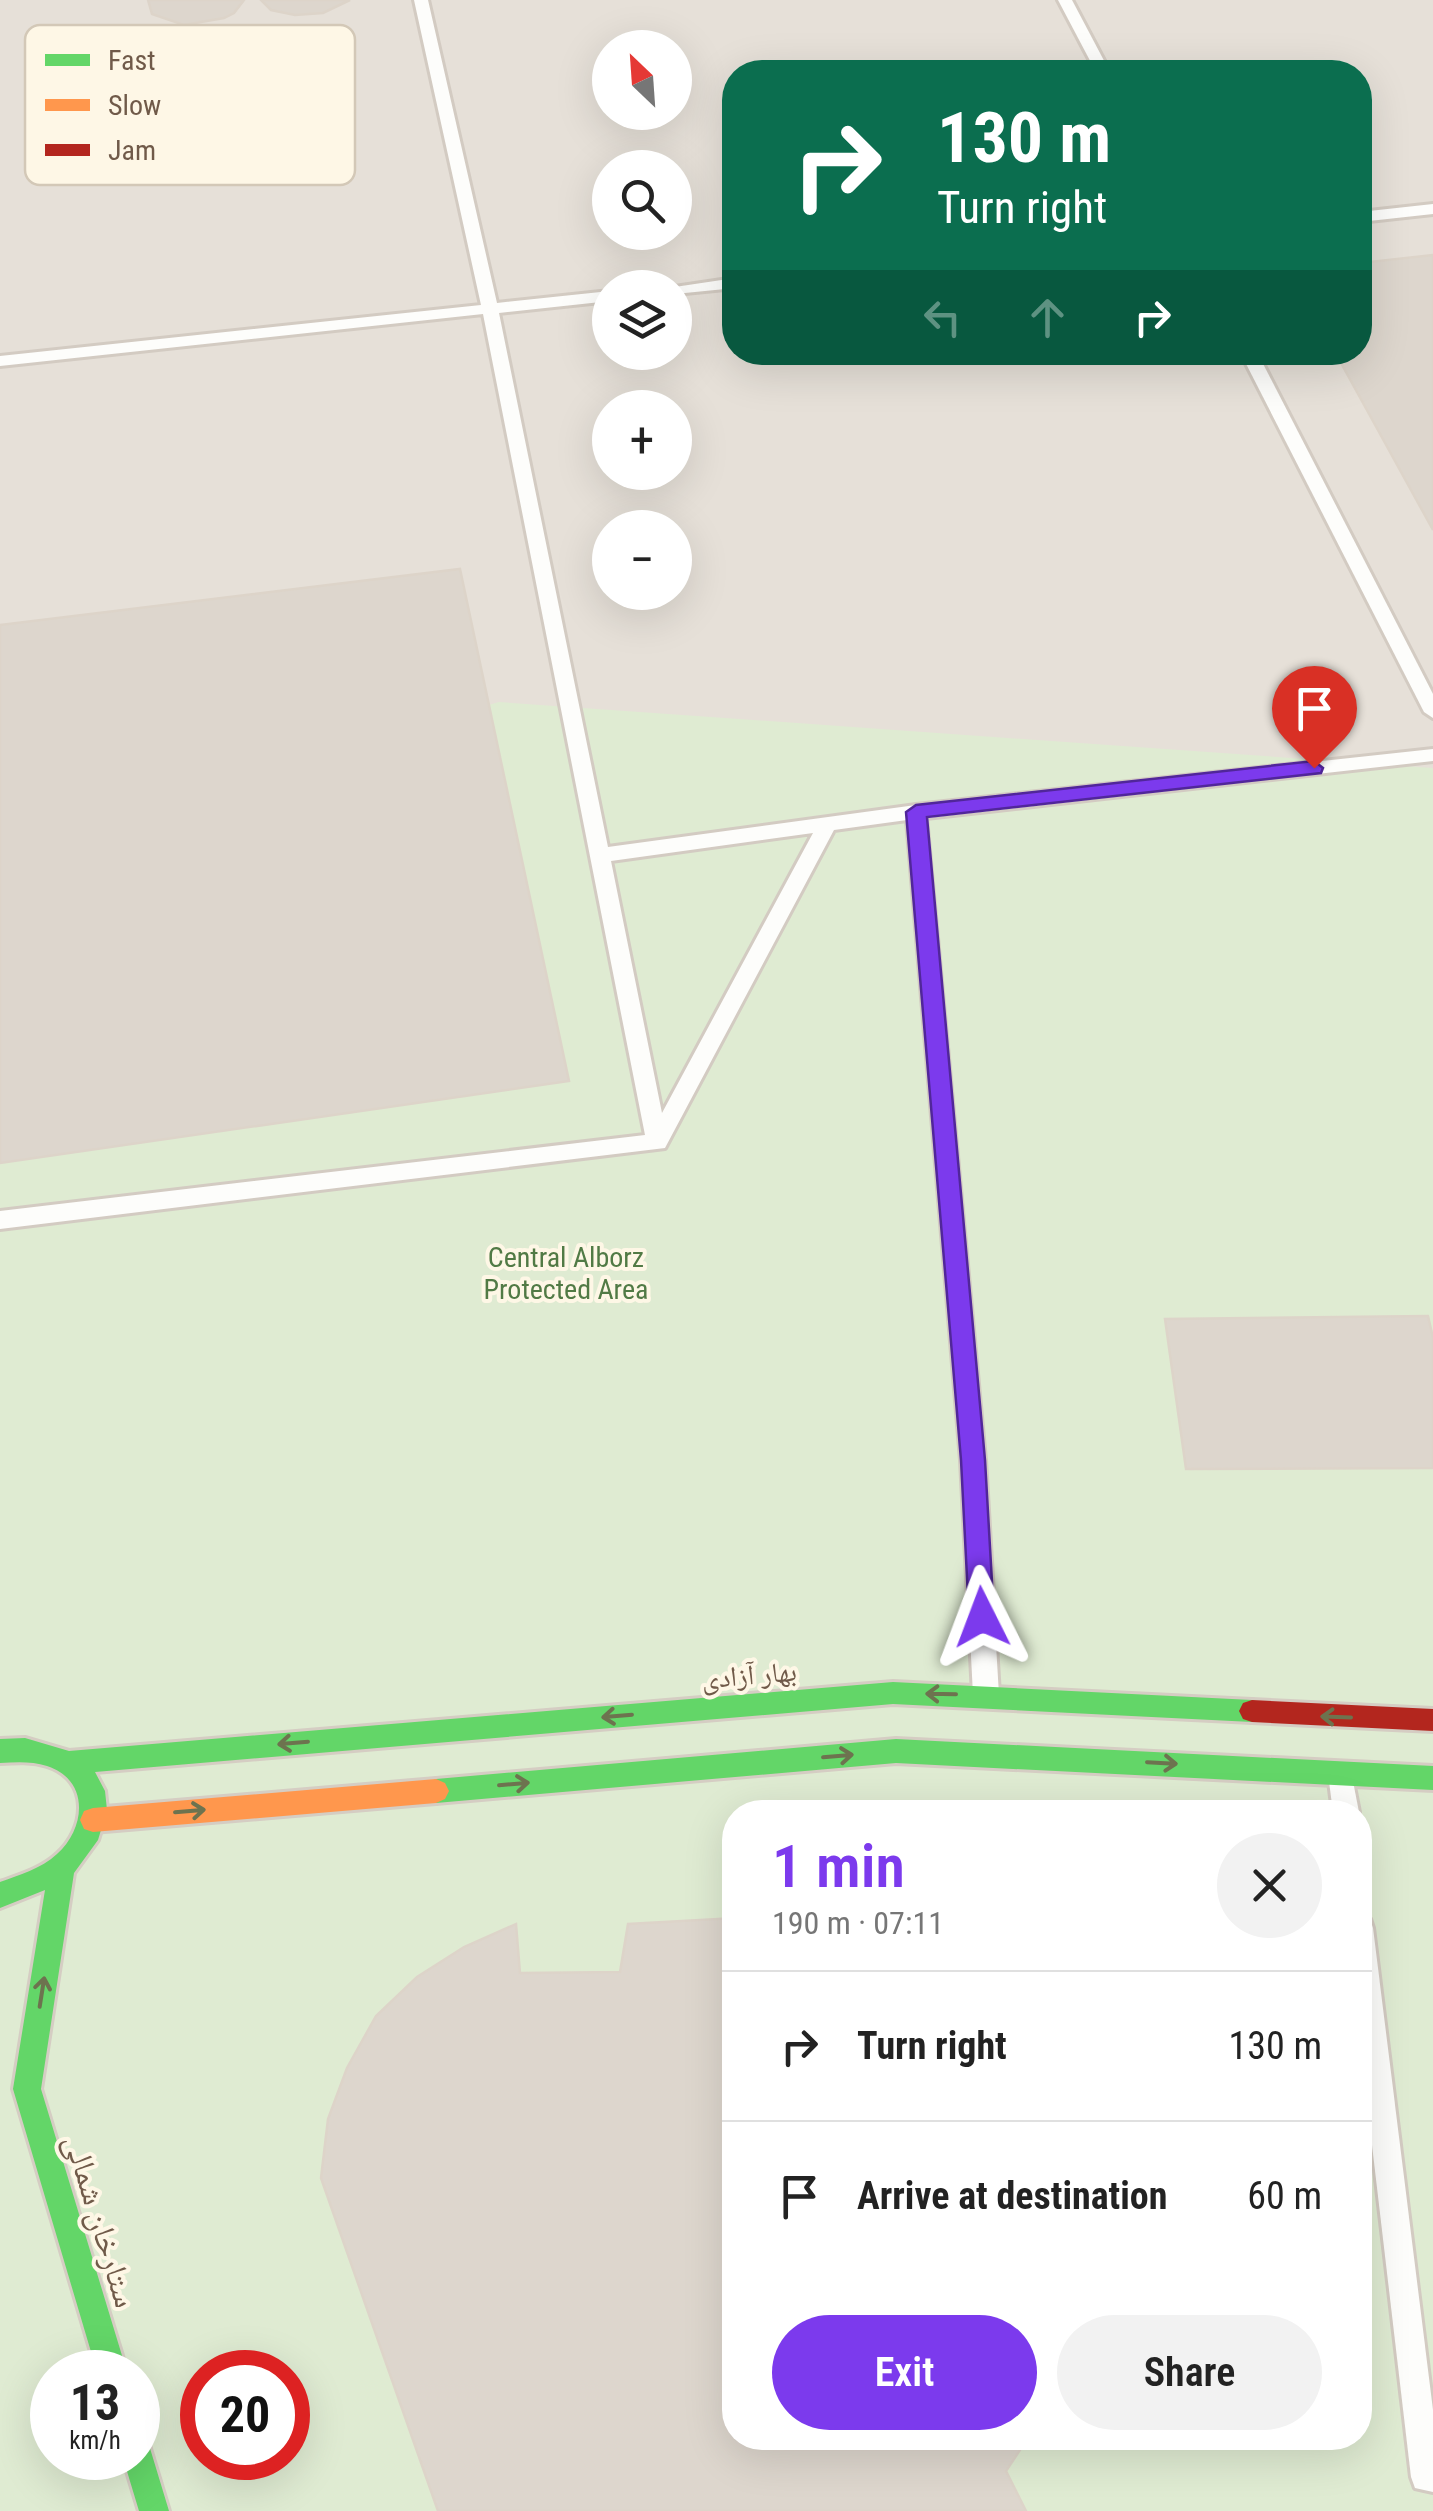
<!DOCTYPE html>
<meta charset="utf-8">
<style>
:root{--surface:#fff;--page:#f2f2f2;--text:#222;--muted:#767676;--line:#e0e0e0;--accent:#7c3aed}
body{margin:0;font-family:"Roboto Condensed","Noto Naskh Arabic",sans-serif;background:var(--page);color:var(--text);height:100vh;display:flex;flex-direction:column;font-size:38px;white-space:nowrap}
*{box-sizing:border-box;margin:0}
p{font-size:32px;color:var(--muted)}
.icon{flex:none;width:55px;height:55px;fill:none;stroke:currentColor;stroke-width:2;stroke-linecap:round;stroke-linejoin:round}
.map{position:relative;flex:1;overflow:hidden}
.panel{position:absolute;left:722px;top:1800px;width:650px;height:650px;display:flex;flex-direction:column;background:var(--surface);border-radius:40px;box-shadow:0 10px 40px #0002}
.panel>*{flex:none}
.banner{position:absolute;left:722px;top:60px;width:650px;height:305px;border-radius:40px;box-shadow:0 10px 40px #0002;background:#0b6e4f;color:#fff;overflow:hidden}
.needle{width:65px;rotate:335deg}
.fabs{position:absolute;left:592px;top:30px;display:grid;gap:20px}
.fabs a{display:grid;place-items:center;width:100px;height:100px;border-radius:50%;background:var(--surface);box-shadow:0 10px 40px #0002;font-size:50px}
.speed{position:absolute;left:30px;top:2350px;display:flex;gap:20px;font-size:50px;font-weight:700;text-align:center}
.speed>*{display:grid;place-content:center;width:130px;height:130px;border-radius:50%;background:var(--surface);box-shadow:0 10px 40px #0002;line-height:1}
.speed small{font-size:25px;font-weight:400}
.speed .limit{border:15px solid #d22;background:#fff;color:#111}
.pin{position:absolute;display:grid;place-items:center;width:85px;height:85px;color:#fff;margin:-102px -42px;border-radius:50% 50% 50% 0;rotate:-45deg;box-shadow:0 0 10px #0007}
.pin .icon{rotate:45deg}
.me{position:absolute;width:110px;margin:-55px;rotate:357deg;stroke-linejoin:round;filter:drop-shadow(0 0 8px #0008)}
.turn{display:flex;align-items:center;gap:35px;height:210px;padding:0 50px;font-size:45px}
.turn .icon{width:130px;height:130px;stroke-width:2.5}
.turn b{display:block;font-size:70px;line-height:85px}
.lanes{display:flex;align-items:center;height:95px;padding:0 50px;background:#0003;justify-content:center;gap:50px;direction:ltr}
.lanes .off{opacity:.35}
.round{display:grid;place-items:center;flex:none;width:105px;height:105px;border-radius:52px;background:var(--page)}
.overview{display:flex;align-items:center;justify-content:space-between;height:170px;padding:0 50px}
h1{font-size:60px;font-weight:600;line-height:75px;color:var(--accent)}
.button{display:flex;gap:20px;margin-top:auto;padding:20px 50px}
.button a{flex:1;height:115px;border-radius:60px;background:var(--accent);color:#fff;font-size:40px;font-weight:600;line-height:115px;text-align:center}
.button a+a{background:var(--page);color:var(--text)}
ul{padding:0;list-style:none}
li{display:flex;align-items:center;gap:30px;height:150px;padding:0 50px;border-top:2px solid var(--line)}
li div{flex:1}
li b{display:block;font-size:38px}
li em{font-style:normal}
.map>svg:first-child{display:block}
</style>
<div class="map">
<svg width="1433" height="2511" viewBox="0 0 1433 2511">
<rect width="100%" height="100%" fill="#f4f0e7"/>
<path fill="#e6e0d8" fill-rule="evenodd" d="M 0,0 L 1433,0 L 1433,1594 L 0,1746 ZM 610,48 L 675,48 L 675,112 L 610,112 ZM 735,72 L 1360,72 L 1360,352 L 735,352 ZM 610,168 L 675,168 L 675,232 L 610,232 ZM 610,288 L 675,288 L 675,352 L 610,352 ZM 610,408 L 675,408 L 675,472 L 610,472 ZM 610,528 L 675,528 L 675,592 L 610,592 Z"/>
<path fill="#dfebd2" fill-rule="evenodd" d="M 499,702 L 1433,768 L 1433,2511 L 0,2511 L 0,847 ZM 735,1812 L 1360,1812 L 1360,2438 L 735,2438 ZM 52,2372 L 138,2372 L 138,2458 L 52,2458 ZM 202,2372 L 288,2372 L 288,2458 L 202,2458 Z"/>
<g fill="#ddd6cd" stroke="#ddd4c9" stroke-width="2.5">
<path d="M 148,0 L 244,0 L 234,13 L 224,18 L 184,25 L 152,14 Z"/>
<path d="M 261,0 L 350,0 L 323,13 L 295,15 L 271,10 Z"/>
<path d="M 1433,255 L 1433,530 L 1335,352 L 1360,352 L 1360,263 Z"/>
<path d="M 460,569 L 569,1081 L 0,1163 L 0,625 Z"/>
<path d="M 1428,1316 L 1433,1338 L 1433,1468 L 1186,1469 L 1165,1319 Z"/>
<path d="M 735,1918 L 735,2438 L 1028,2438 L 1006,2471 L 1026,2511 L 438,2511 L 321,2178 L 328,2119 L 347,2068 L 376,2016 L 417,1977 L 464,1947 L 516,1924 L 520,1973 L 620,1972 L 628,1924 Z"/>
</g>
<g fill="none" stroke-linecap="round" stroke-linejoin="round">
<defs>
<g id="lane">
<path d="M 414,0 L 428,0 L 497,303 L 610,291 L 610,301 L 499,313 L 608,847 L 916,805 L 1433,749 L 1433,761 L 926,818 L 985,1460 L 999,1695 L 995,1703 L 986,1706 L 977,1703 L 973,1695 L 961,1460 L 907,820 L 834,830 L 665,1148 L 0,1229 L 0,1211 L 645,1135 L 483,314 L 0,366 L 0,356 L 481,305 ZM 813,833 L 662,1113 L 611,861 Z"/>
<path d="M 1058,0 L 1072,0 L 1110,72 L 1096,72 Z"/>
<path d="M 1433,204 L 1433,214 L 1360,222 L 1360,212 Z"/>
<path d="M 735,278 L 735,288 L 675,294 L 675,288 L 668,288 Z"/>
<path d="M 1240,352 L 1257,352 L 1433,694 L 1433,718 L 1424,712 Z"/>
<path d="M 1341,1762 L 1350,1766 L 1359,1812 L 1333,1812 L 1328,1774 L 1332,1766 Z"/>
<path d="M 1360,1915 L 1370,1919 L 1373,1928 L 1433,2410 L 1433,2492 L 1415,2488 L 1411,2477 L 1360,2043 Z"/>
</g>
<g id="fast">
<path d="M 893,1682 L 1252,1700 L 1261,1703 L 1265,1711 L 1261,1719 L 1252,1722 L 893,1704 L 95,1772 L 105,1791 L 107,1810 L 98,1840 L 74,1873 L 41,2089 L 127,2372 L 97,2372 L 13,2089 L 45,1890 L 0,1908 L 0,1882 C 19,1875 41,1869 57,1854 C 86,1828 90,1780 47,1766 C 32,1761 16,1762 0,1763 L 0,1739 L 25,1738 L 69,1751 Z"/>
<path d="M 896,1739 L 1433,1766 L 1433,1790 L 896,1763 L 436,1803 L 427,1799 L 423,1791 L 427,1783 L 436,1779 Z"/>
<path d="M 138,2441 L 149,2445 L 169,2511 L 139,2511 L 123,2458 L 138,2458 Z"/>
</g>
<path id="slow" d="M 436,1779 L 445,1783 L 449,1791 L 445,1799 L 436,1803 L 93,1832 L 84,1829 L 80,1820 L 84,1811 L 93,1808 Z"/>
<path id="jam" d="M 1252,1700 L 1433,1709 L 1433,1731 L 1252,1722 L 1243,1719 L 1239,1711 L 1243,1703 Z"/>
</defs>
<use href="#lane" stroke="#d3cbc2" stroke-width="6"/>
<use href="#fast" stroke="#d5cdc3" stroke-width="6"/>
<use href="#slow" stroke="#d5cdc3" stroke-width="6"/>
<use href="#jam" stroke="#d5cdc3" stroke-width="6"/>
<use href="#lane" fill="#fdfdfb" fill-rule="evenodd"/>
<use href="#fast" fill="#63d668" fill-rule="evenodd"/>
<use href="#slow" fill="#ff974d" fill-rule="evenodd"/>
<use href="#jam" fill="#b3261e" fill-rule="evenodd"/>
</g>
<defs><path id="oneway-shaft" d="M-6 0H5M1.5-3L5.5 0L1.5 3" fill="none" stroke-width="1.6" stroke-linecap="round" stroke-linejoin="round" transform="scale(2.5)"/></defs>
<g stroke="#6d734f">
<use href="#oneway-shaft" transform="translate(941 1694) rotate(-179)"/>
<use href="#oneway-shaft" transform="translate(617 1716) rotate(175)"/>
<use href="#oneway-shaft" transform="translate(1336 1717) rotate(-178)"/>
<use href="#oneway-shaft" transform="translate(293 1743) rotate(175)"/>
<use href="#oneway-shaft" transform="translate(838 1756) rotate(-5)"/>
<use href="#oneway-shaft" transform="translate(1162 1763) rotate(3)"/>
<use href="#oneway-shaft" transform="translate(514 1784) rotate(-5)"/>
<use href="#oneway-shaft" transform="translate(190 1811) rotate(-5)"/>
<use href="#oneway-shaft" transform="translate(42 1992) rotate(-81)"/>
</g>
<path fill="#7c3aed" stroke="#51269a" stroke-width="2.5" d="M 1314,761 L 1323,768 L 1321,773 L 927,817 L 985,1460 L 994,1617 L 991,1625 L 982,1628 L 973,1625 L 969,1617 L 961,1460 L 906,812 L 916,805 Z"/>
<g text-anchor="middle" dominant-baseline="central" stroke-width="8" stroke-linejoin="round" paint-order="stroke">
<g font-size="28" fill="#517a45" stroke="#fef7e6">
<text x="566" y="1257">Central Alborz<tspan x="566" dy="32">Protected Area</tspan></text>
</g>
<g font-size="28" fill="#705a49" stroke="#fef7e6">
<text transform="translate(749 1675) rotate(-5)">بهار آزادی</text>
</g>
<g font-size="32" fill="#705a49" stroke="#fef7e6">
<text transform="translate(101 2221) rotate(73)">ستارخان شمالی</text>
</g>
</g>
<rect x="25" y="25" width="330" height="160" rx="15" fill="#fef7e6" stroke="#d3c8b7" stroke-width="2.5"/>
<rect x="45" y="54" width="45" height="12" fill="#63d668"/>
<rect x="45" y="99" width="45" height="12" fill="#ff974d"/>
<rect x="45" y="144" width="45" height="12" fill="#b3261e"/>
<g font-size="28" fill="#705a49">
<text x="108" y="70">Fast</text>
<text x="108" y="115">Slow</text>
<text x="108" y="160">Jam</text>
</g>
</svg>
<div class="fabs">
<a><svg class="needle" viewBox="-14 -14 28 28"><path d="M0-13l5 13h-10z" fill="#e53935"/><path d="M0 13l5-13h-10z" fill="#767676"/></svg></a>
<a><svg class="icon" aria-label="search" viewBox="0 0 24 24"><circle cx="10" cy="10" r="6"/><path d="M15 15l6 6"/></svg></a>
<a><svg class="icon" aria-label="layers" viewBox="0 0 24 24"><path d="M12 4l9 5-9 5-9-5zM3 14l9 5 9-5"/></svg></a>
<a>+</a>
<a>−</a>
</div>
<div class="speed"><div>13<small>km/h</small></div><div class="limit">20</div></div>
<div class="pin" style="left:1314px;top:768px;background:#d93025"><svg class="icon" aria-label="arrive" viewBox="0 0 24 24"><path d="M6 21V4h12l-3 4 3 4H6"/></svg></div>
<svg class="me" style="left:982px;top:1617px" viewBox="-20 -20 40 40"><path d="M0-17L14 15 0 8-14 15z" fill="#7c3aed" stroke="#fff" stroke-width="4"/></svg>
<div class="banner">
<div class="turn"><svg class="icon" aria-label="right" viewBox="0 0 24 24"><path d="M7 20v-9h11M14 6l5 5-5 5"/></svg><div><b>130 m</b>Turn right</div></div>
<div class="lanes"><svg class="icon off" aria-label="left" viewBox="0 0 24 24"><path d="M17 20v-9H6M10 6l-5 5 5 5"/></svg><svg class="icon off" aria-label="ahead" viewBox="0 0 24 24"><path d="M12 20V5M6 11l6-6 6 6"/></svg><svg class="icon" aria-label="right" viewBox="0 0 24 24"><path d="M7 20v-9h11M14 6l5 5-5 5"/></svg></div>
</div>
<section class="panel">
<div class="overview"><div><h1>1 min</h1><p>190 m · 07:11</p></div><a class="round"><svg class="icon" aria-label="close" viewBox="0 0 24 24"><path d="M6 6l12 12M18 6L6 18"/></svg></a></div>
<ul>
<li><svg class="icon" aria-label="right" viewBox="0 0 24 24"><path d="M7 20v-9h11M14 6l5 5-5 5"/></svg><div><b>Turn right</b></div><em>130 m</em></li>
<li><svg class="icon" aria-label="arrive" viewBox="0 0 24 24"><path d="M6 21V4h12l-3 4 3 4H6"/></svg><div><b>Arrive at destination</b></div><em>60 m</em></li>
</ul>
<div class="button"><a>Exit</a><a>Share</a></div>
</section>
</div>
